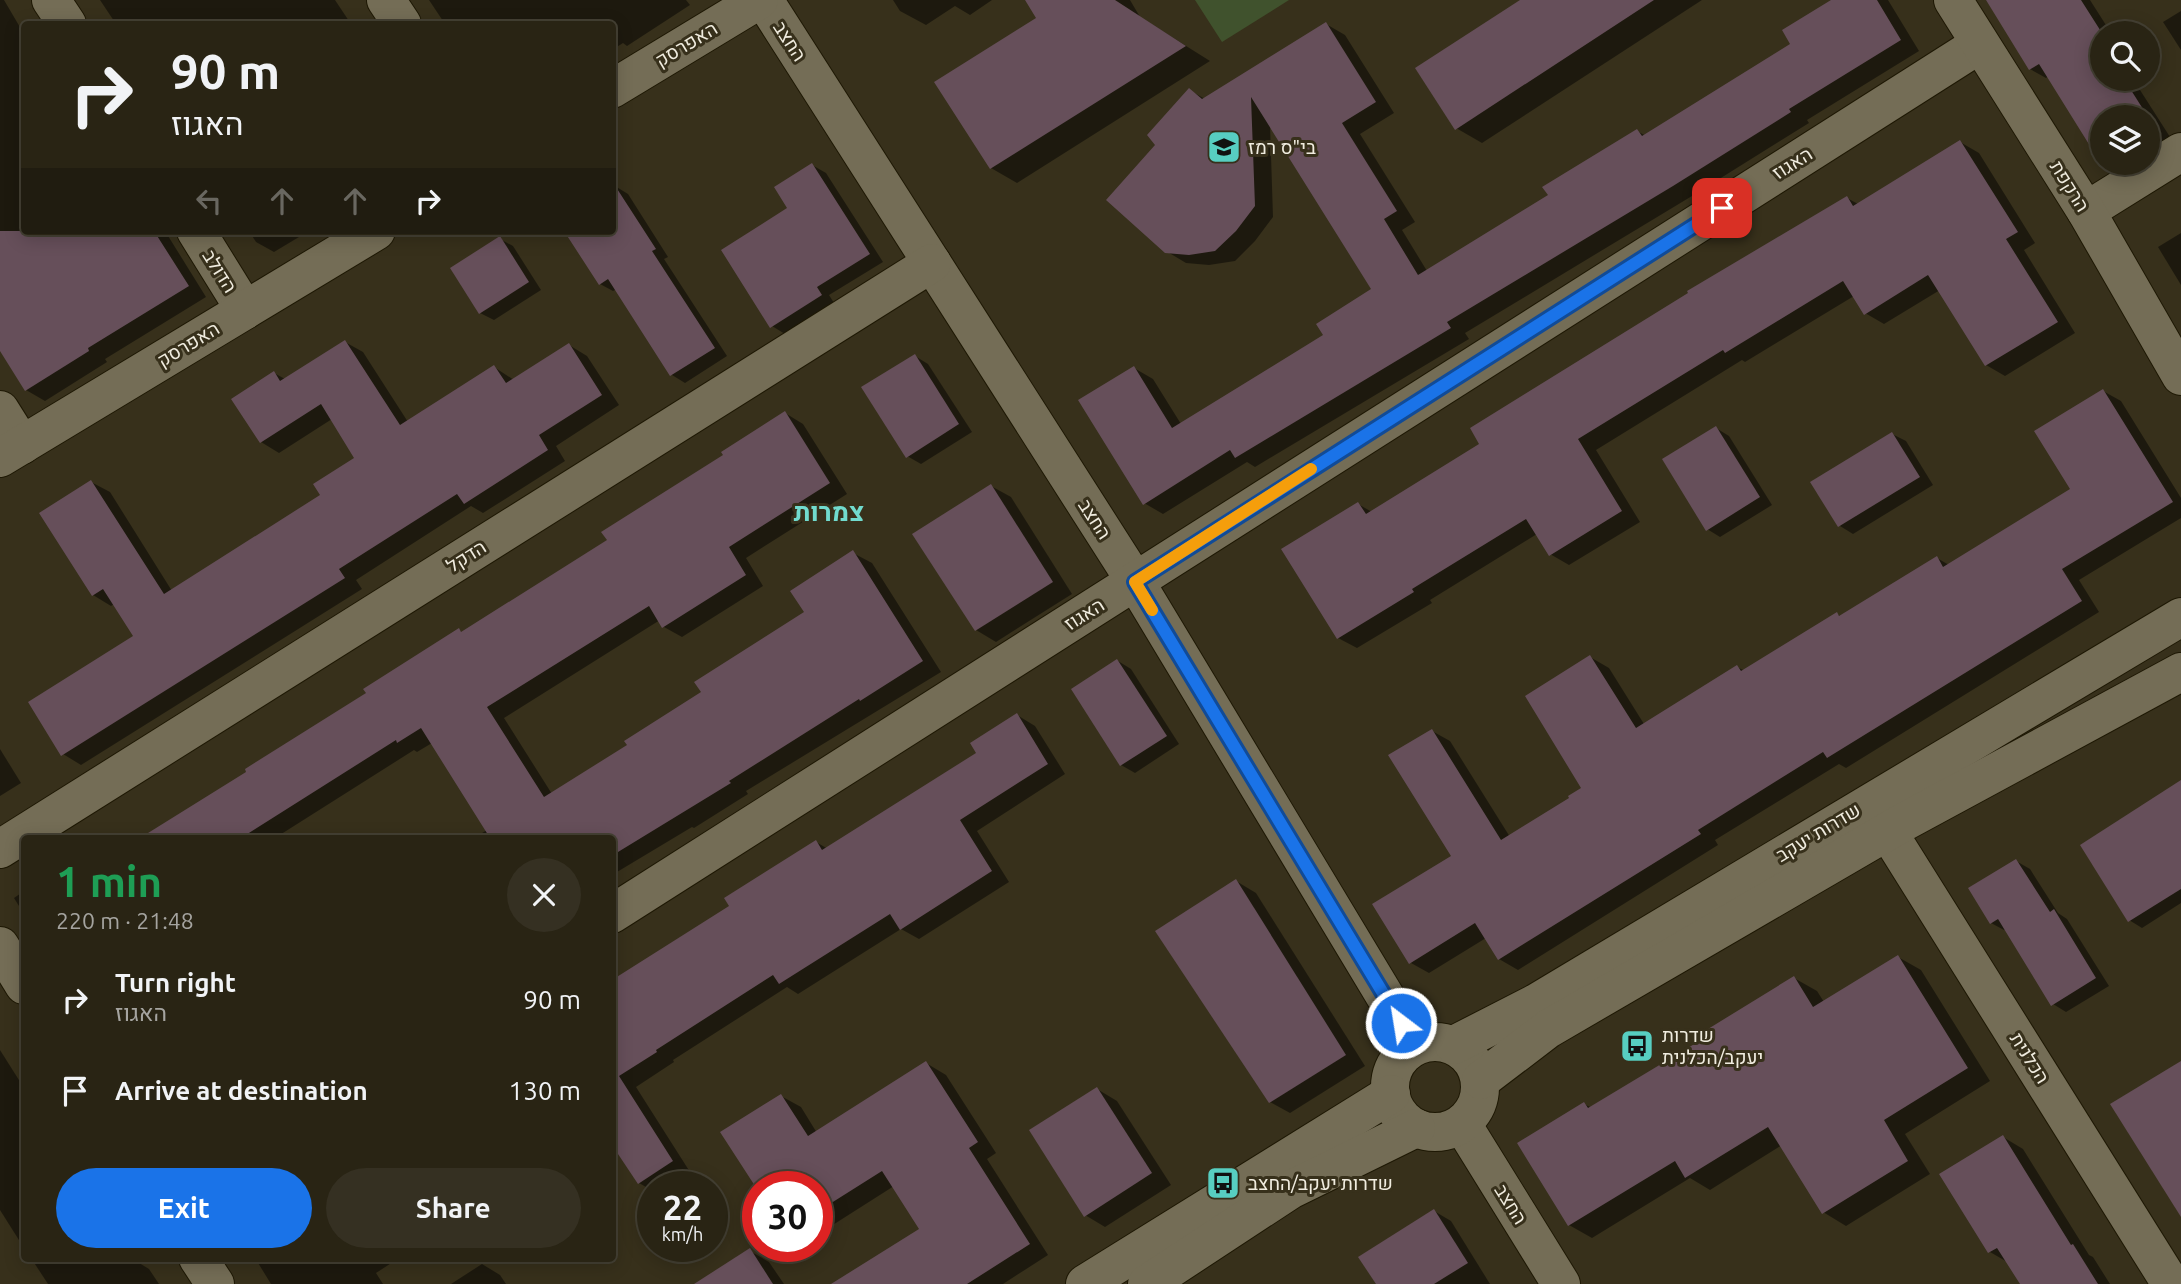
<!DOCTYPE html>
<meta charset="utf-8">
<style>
:root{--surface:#292414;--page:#353022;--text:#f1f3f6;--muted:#a5a4a0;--line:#454134;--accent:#1a73e8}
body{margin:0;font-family:Ubuntu,Heebo,sans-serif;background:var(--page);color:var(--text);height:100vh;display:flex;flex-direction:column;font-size:26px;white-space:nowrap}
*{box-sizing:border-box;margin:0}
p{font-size:23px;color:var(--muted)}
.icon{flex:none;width:38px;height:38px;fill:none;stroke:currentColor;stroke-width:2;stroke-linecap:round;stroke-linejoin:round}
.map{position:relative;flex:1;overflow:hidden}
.side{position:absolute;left:21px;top:835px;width:595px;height:427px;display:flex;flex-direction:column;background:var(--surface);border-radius:7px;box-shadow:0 4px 18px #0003,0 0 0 2px var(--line)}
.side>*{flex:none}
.guide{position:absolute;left:21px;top:21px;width:595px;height:214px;border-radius:7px;box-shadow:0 4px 18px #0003,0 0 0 2px var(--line);background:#292414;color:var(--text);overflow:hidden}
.fabs{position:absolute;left:2090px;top:21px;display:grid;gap:14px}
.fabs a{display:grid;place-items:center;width:70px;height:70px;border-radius:50%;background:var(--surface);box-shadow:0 4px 18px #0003,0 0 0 2px var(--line);font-size:35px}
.speed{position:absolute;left:637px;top:1171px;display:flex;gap:14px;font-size:35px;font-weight:700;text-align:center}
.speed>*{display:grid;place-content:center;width:91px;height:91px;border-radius:50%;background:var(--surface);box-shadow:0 4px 18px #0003,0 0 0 2px var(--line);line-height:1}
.speed small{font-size:18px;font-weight:400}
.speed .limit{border:10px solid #d22;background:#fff;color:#111}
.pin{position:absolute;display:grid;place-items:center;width:60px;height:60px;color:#fff;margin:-30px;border-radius:14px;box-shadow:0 4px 10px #0006}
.me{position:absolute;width:77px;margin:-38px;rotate:329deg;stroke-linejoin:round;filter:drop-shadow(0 0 5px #0008)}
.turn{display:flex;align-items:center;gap:24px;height:147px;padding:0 35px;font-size:32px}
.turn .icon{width:91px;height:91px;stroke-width:2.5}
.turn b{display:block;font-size:49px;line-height:60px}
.lanes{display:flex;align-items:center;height:66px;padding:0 35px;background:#0003;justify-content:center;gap:35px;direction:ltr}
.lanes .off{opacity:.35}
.round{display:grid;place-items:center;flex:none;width:74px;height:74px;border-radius:37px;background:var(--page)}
.summary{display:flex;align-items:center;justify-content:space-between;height:119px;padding:0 35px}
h1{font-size:42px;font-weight:700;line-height:52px;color:#1e9e55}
.action{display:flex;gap:14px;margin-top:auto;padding:14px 35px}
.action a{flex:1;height:80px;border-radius:42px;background:var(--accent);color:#fff;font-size:28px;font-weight:700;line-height:80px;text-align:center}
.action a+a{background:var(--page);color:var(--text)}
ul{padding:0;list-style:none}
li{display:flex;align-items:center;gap:21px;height:91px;padding:0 35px}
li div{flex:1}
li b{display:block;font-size:26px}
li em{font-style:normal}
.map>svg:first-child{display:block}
</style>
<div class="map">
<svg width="2181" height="1284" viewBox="0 0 2181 1284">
<rect width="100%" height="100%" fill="#37301b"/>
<path fill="#40522d" d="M 1195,0 L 1289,0 L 1222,42 Z"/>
<g fill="#0007">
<path d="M 0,0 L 4,0 L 24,34 L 24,231 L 165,231 L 206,297 L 105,359 L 107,362 L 45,401 L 26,390 L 0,348 Z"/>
<path d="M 100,0 L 335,0 L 351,24 L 116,24 Z"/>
<path d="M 429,0 L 686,0 L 690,5 L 627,46 L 623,43 L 612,50 L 612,24 L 445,24 Z"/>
<path d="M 893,0 L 992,0 L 970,15 L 955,6 L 926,25 L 900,11 Z"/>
<path d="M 1027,0 L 1130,0 L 1140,17 L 1210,61 L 1017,183 L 991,168 L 1038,18 Z"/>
<path d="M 1523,0 L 1702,0 L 1482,143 L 1456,128 Z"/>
<path d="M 1834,0 L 1888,0 L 1919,51 L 1807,120 L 1809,123 L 1692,196 L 1465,333 L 1469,339 L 1255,467 L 1247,462 L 1163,514 L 1144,503 L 1134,368 L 1153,379 L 1181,424 L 1325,336 L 1374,290 L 1270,124 L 1273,217 L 1255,241 L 1235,261 L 1209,265 L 1186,263 L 1166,251 L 1157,145 L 1189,90 L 1205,99 L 1326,24 L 1345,35 L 1394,113 L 1360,134 L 1415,222 L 1402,230 L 1427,271 L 1550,196 L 1637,131 L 1646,136 L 1793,45 Z"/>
<path d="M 1988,0 L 2090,0 L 2111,33 L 2102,33 L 2102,79 L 2133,79 L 2170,137 L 2147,151 L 2147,117 L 2102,117 L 2049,76 L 2046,78 L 2030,69 Z"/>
<path d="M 2181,11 L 2181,50 L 2163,22 Z"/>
<path d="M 1960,142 L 1979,153 L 2035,243 L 2024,250 L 2075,333 L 2005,376 L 1986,365 L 1940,290 L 1884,324 L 1865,313 L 1854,296 L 1745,362 L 1742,360 L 1596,450 L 1640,522 L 1569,565 L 1550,554 L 1537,534 L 1430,600 L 1432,603 L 1357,648 L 1338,638 L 1358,504 L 1372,512 L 1482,444 L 1847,198 L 1858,204 Z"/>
<path d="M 2105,163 L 2129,163 L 2117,170 Z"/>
<path d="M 812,165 L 826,173 L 883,262 L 829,295 L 834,303 L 785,334 L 772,326 L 789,209 Z"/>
<path d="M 615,186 L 628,194 L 668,257 L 664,259 L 727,356 L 685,383 L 672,375 L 617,289 L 613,291 L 600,284 L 566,231 L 612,231 Z"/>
<path d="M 249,231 L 309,231 L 274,252 L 256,242 Z"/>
<path d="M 2181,233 L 2181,285 L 2158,247 Z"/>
<path d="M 500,239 L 513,246 L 541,290 L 494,320 L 480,313 Z"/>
<path d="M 345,342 L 363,352 L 408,422 L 494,367 L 514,380 L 569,345 L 587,356 L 619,405 L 556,446 L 565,461 L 483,513 L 471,506 L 356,580 L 362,589 L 81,765 L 63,754 L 135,637 L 114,604 L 111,606 L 93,595 L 91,482 L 110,492 L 172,591 L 322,496 L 357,458 L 332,419 L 279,453 L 261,442 L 274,373 L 285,379 Z"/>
<path d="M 915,356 L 928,364 L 972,432 L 921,464 L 907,456 Z"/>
<path d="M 2103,391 L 2121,401 L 2181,498 L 2181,518 L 2079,580 L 2099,612 L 1846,768 L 1839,764 L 1715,840 L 1718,845 L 1518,970 L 1499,959 L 1486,938 L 1429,973 L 1411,963 L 1454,856 L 1432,731 L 1450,741 L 1510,837 L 1572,799 L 1584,788 L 1590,657 L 1609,668 L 1644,724 L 1737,667 L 1745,671 L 1837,614 L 1841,617 L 1937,558 L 1949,565 L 2073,489 Z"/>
<path d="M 785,413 L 803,424 L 847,494 L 746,558 L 763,586 L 682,637 L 664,627 L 660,620 L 504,718 L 552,794 L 629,746 L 703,693 L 806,613 L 853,553 L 872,563 L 941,672 L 746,791 L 748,794 L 694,828 L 692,827 L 612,875 L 612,838 L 474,838 L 487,830 L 432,743 L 417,752 L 414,750 L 275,838 L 143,838 L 249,772 L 459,631 L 463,633 L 609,541 Z"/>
<path d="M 1716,428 L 1729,436 L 1772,505 L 1720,537 L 1707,529 Z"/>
<path d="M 1892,434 L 1906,441 L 1933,485 L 1853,534 L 1840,526 Z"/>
<path d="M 991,486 L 1011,497 L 1072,594 L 996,642 L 976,630 Z"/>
<path d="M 1118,661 L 1131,669 L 1179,744 L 1135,773 L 1121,765 Z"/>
<path d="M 1017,715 L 1035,726 L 1065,774 L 977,831 L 1009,882 L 919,939 L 901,929 L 798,994 L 787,987 L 673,1060 L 674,1062 L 636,1087 L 690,1172 L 668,1186 L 653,1186 L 653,1191 L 639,1183 L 612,1141 L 612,974 L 619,977 L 731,906 L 816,842 L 828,849 L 978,753 Z"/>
<path d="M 0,749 L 21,783 L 0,796 Z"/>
<path d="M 2181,782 L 2181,903 L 2142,928 L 2129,920 Z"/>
<path d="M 2016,861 L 2030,869 L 2058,913 L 2067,919 L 2109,986 L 2066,1012 L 2053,1004 L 2006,929 L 2004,930 L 1991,923 Z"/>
<path d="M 1236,881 L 1256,893 L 1365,1066 L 1290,1113 L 1270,1102 Z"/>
<path d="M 24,891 L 24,914 L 14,898 Z"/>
<path d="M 1898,957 L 1921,970 L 1990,1081 L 1905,1134 L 1930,1174 L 1846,1226 L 1823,1212 L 1782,1145 L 1710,1190 L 1690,1178 L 1592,1238 L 1569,1225 L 1584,1104 L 1592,1108 L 1713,1034 L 1794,978 L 1817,991 L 1824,1002 Z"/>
<path d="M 0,1050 L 24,1088 L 24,1248 L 0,1210 Z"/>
<path d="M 926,1063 L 946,1075 L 996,1153 L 987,1159 L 1048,1255 L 1003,1284 L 834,1284 L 921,1229 L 894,1186 L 817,1235 L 817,1186 L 758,1186 L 758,1188 L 723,1133 L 781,1096 L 801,1107 L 817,1133 Z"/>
<path d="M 1097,1089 L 1117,1101 L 1171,1185 L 1105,1227 L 1085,1215 Z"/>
<path d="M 2003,1137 L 2023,1149 L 2089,1255 L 2093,1257 L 2110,1284 L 2022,1284 L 2009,1263 L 1990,1252 Z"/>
<path d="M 1434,1211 L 1451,1221 L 1490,1284 L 1378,1284 Z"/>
<path d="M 750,1251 L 769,1262 L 784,1284 L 697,1284 Z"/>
<path d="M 31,1258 L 131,1258 L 149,1269 L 159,1284 L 48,1284 Z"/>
<path d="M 255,1258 L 399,1258 L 376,1273 L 383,1284 L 271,1284 Z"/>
<path d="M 482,1264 L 500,1275 L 506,1284 L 451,1284 Z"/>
</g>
<g fill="#664f5a">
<path d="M 1025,0 L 1115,0 L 1186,46 L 990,169 L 934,82 L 1036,18 Z"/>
<path d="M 1520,0 L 1654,0 L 1455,130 L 1415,68 Z"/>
<path d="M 1831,0 L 1877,0 L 1901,40 L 1789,109 L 1791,112 L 1673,186 L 1447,322 L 1451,328 L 1235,458 L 1230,450 L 1143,505 L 1078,400 L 1134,366 L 1172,428 L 1323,335 L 1316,324 L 1371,289 L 1251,97 L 1255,206 L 1236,231 L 1215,251 L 1189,255 L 1165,253 L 1106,200 L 1155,145 L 1147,135 L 1189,88 L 1202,99 L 1326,22 L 1376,102 L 1342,123 L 1397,211 L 1384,219 L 1418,275 L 1548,195 L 1542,187 L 1637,129 L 1642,136 L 1790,44 L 1782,30 Z"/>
<path d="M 1986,0 L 2081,0 L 2102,33 L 2102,79 L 2124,79 L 2155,128 L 2147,133 L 2147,117 L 2102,117 L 2102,161 L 2100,162 L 2039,64 L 2029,70 Z"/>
<path d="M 1960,140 L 2018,232 L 2006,239 L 2058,322 L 1985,366 L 1928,275 L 1864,315 L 1843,281 L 1725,353 L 1723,350 L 1578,439 L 1622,511 L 1549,556 L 1526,519 L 1412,589 L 1414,592 L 1337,639 L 1281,549 L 1358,502 L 1366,514 L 1479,444 L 1470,428 L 1688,293 L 1687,291 L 1847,196 L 1853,206 Z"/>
<path d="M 812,163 L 870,254 L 817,287 L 822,295 L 770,328 L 721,250 L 787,208 L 774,187 Z"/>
<path d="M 612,181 L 656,249 L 652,251 L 715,348 L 670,376 L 608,279 L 599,285 L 564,231 L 612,231 Z"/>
<path d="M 0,231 L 154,231 L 189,286 L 88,348 L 89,351 L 25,391 L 0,351 Z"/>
<path d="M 500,236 L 529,282 L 479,314 L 450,268 Z"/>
<path d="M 345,340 L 400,425 L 494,365 L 506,383 L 569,343 L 602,395 L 539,435 L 548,450 L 464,504 L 457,494 L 339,569 L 345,578 L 61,756 L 28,702 L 133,636 L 103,589 L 92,596 L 39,513 L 91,480 L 164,594 L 320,495 L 313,484 L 354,458 L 321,404 L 260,443 L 231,399 L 274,371 L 280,381 Z"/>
<path d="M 915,354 L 959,424 L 906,458 L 861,387 Z"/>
<path d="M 2103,389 L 2173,502 L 2062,569 L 2082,601 L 1827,758 L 1823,752 L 1698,830 L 1701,834 L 1498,960 L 1475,923 L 1409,964 L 1372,904 L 1451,856 L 1388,755 L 1432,729 L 1501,840 L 1569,798 L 1568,796 L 1581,788 L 1525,696 L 1590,655 L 1636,728 L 1737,665 L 1741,671 L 1837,612 L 1839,616 L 1937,556 L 1943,567 L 2070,489 L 2034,431 Z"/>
<path d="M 785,411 L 830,483 L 729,547 L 746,575 L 662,628 L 649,606 L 487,707 L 544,797 L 627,745 L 624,741 L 701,692 L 694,682 L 804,612 L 790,591 L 853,550 L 923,661 L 860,701 L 859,699 L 729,781 L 731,783 L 618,852 L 612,844 L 612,838 L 490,838 L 421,728 L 397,743 L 396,740 L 241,838 L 140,838 L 246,772 L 245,769 L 366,693 L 363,689 L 459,628 L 461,632 L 607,540 L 601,532 L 723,455 L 721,452 Z"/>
<path d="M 1716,426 L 1760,497 L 1706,531 L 1662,459 Z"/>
<path d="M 1892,432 L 1920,477 L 1838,527 L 1810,482 Z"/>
<path d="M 991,484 L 1053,582 L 975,631 L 912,534 Z"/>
<path d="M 1117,659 L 1167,736 L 1120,766 L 1071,689 Z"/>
<path d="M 1017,713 L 1048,764 L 960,820 L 992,871 L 900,930 L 890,914 L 779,984 L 773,975 L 656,1050 L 657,1052 L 619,1076 L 673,1161 L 638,1184 L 612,1145 L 612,980 L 729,906 L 724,898 L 816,840 L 822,850 L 976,753 L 970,743 Z"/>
<path d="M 2181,780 L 2181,889 L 2128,922 L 2080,845 Z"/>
<path d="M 2016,859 L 2050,912 L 2054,909 L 2096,978 L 2051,1006 L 1998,919 L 1990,924 L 1968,888 Z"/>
<path d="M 1236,879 L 1346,1055 L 1269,1103 L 1155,931 Z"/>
<path d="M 1898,955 L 1968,1068 L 1884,1120 L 1908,1161 L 1822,1214 L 1768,1127 L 1685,1178 L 1675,1161 L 1568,1226 L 1517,1143 L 1584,1102 L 1588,1108 L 1711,1034 L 1708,1029 L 1794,976 L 1813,1007 Z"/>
<path d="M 926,1061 L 978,1142 L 969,1148 L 1030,1244 L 967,1284 L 831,1284 L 919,1229 L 882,1171 L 817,1212 L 817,1186 L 755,1186 L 720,1132 L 781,1094 L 808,1136 Z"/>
<path d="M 2181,1061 L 2181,1217 L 2110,1104 Z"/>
<path d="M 1097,1087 L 1152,1173 L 1084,1217 L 1029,1130 Z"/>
<path d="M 2003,1135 L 2071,1245 L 2073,1244 L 2098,1284 L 2020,1284 L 1997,1248 L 1988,1253 L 1939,1174 Z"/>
<path d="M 1434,1209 L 1468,1263 L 1434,1284 L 1376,1284 L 1358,1257 Z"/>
<path d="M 750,1248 L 773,1284 L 694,1284 Z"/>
</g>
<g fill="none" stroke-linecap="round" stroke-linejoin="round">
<defs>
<g id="minor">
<path d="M 51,0 L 67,24"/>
<path d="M 386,0 L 402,24"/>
<path d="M 764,0 L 1135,581 L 1415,1046"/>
<path d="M 612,89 L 759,0"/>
<path d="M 2086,211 L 2181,152"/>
<path d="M 196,231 L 245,310"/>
<path d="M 0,410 L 22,445"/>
<path d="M 0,458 L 376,231"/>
<path d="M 1888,832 L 2171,1284"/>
<path d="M 0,849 L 932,263"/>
<path d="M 612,914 L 1980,44"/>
<path d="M 0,946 L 24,985"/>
<path d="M 1462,1124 L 1561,1284"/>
<path d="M 198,1258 L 215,1284"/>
</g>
<g id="tertiary">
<path d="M 1953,0 L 2086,211 L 2181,376"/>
<circle cx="1435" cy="1087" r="45"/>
<path d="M 1454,1045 L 1536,1003 L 2181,617"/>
<path d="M 1481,1080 L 1548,1029 L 1902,823 L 2181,672"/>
<path d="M 1085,1284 L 1391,1094"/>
<path d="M 1147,1284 L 1290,1190 L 1416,1128"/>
</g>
</defs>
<use href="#minor" stroke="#1e1804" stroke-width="40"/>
<use href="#tertiary" stroke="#1e1804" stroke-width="40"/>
<use href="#minor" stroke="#746d56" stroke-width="38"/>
<use href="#tertiary" stroke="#746d56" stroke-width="38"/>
</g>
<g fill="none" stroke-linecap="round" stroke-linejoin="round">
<defs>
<path id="route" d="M 1401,1023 L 1135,582 L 1722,208"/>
</defs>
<use href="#route" stroke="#114b97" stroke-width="18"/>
<use href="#route" stroke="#1a73e8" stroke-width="12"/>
<path stroke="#f59e0b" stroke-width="12" d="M 1152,610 L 1135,582 L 1311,469"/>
</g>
<defs>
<symbol id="school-square" viewBox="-11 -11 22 22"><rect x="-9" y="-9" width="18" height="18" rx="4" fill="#57cec1" stroke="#37301b"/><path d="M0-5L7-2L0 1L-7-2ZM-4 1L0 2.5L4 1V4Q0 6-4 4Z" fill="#111"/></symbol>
<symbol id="bus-square" viewBox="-11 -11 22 22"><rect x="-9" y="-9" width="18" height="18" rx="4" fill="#57cec1" stroke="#37301b"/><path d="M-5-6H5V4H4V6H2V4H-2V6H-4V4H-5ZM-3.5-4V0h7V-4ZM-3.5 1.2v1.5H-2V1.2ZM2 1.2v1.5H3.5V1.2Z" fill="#111"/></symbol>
</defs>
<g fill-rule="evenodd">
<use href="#school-square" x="1205" y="128" width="38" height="38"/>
<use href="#bus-square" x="1618" y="1027" width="38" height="38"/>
<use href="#bus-square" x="1204" y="1164" width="38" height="38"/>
</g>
<g text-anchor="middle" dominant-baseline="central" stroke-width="6" stroke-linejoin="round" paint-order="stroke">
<g font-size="19" fill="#f0ecdf" stroke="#37301b">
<text transform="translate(790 41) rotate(57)">החצב</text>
<text transform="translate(686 44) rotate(-31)">האפרסק</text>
<text transform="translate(1792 163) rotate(-32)">האגוז</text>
<text transform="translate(2070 186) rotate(58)">הרקפת</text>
<text transform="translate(220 271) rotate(58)">הדולב</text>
<text transform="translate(188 344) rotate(-31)">האפרסק</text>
<text transform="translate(1095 519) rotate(57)">החצב</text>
<text transform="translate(466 556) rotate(-32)">הדקל</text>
<text transform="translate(1084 614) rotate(-32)">האגוז</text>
<text transform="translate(1818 832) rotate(-31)">שדרות יעקב</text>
<text transform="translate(2030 1058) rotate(58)">הכלנית</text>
<text transform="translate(1511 1204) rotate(58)">החצב</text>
</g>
<g font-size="19" fill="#f0ecdf" stroke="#37301b" text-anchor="start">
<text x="1248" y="147">בי"ס רמז</text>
<text x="1662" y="1035">שדרות<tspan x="1662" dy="22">יעקב/הכלנית</tspan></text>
<text x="1248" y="1183">שדרות יעקב/החצב</text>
</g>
<g font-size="26" font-weight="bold" fill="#71dbce" stroke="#37301b">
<text x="829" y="511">צמרות</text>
</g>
</g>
</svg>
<div class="fabs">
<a><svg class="icon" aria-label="search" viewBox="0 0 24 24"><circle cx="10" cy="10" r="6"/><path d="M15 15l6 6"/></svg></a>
<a><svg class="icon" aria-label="layers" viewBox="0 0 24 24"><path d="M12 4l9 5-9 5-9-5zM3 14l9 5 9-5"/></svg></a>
</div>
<div class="speed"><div>22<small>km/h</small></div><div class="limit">30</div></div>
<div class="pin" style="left:1722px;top:208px;background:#d93025"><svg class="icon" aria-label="arrive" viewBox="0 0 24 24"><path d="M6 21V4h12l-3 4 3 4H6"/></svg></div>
<svg class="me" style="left:1401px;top:1023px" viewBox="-20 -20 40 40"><circle r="17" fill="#1a73e8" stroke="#fff" stroke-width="3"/><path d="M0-11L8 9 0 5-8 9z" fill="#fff"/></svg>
<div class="guide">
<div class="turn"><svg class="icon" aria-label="right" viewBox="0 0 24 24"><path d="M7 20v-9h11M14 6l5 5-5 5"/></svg><div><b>90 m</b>האגוז</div></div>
<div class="lanes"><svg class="icon off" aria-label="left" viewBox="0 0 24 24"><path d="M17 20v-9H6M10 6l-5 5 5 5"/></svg><svg class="icon off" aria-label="ahead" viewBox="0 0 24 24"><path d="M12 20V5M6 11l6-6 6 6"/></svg><svg class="icon off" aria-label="ahead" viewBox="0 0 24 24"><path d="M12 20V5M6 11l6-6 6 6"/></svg><svg class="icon" aria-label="right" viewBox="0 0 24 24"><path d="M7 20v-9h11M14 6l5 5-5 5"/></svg></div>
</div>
<section class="side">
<div class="summary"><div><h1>1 min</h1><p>220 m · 21:48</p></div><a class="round"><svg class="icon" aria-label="close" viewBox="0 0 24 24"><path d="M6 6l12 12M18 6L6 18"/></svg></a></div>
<ul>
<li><svg class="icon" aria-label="right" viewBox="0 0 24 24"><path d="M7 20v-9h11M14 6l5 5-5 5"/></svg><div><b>Turn right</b><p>האגוז</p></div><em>90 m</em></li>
<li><svg class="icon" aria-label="arrive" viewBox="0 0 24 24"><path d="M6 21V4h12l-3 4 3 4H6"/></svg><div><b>Arrive at destination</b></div><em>130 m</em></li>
</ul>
<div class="action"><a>Exit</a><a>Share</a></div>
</section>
</div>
